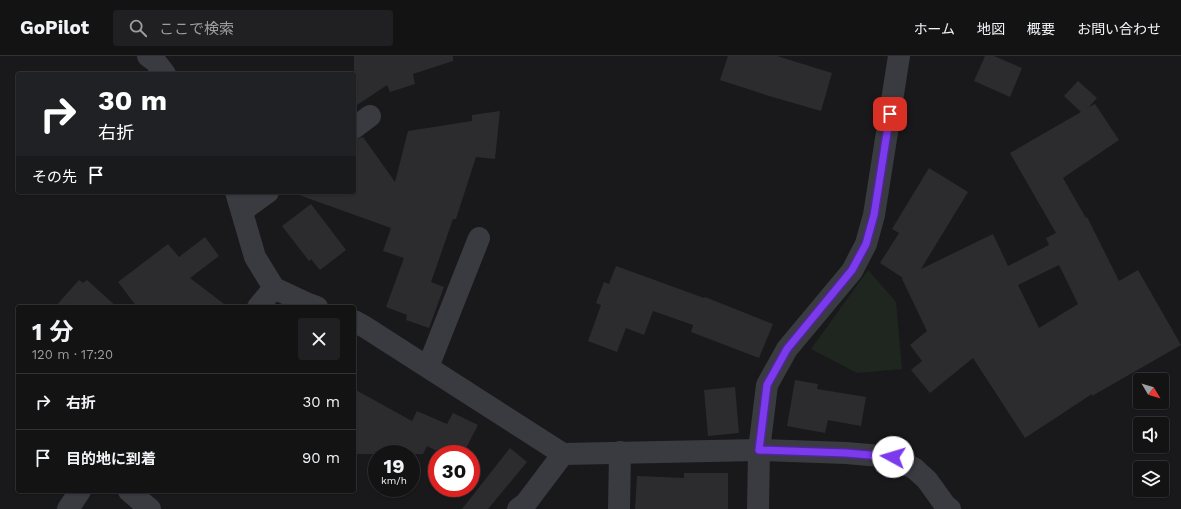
<!DOCTYPE html>
<html lang="ja">
<meta charset="utf-8">
<style>
:root{--surface:#131314;--page:#202022;--text:#f1f3f6;--muted:#9d9ea0;--line:#323234}
body{margin:0;font-family:"Work Sans","Noto Sans JP",sans-serif;background:var(--page);color:var(--text);height:100vh;display:flex;flex-direction:column;font-size:15px;white-space:nowrap}
*{box-sizing:border-box;margin:0}
p{font-size:13px;color:var(--muted)}
.icon{flex:none;width:22px;height:22px;fill:none;stroke:currentColor;stroke-width:2;stroke-linecap:round;stroke-linejoin:round}
.map{position:relative;flex:1;overflow:hidden}
.panel{position:absolute;left:16px;top:249px;width:340px;height:188px;display:flex;flex-direction:column;background:var(--surface);border-radius:4px;box-shadow:0 1px 3px #0004,0 0 0 1px var(--line)}
.panel>*{flex:none}
.banner{position:absolute;left:16px;top:16px;width:340px;height:122px;border-radius:4px;box-shadow:0 1px 3px #0004,0 0 0 1px var(--line);background:#202124;color:#fff;overflow:hidden}
.needle{width:26px;rotate:128deg}
.buttons{position:absolute;left:1133px;top:317px;display:grid;gap:8px}
.buttons a{display:grid;place-items:center;width:36px;height:36px;border-radius:4px;background:var(--surface);box-shadow:0 1px 3px #0004,0 0 0 1px var(--line);font-size:20px}
.speed{position:absolute;left:368px;top:389px;display:flex;gap:8px;font-size:20px;font-weight:700;text-align:center}
.speed>*{display:grid;place-content:center;width:52px;height:52px;border-radius:50%;background:var(--surface);box-shadow:0 1px 3px #0004,0 0 0 1px var(--line);line-height:1}
.speed small{font-size:10px;font-weight:400}
.speed .limit{border:6px solid #d22;background:#fff;color:#111}
.pin{position:absolute;display:grid;place-items:center;width:34px;height:34px;color:#fff;margin:-17px;border-radius:8px;box-shadow:0 2px 6px #0006}
.me{position:absolute;width:44px;margin:-22px;rotate:276deg;stroke-linejoin:round;filter:drop-shadow(0 0 3px #0008)}
.turn{display:flex;align-items:center;gap:14px;height:84px;padding:0 16px;font-size:18px}
.turn .icon{width:52px;height:52px;stroke-width:2.5}
.turn b{display:block;font-size:28px;line-height:34px}
.then{display:flex;align-items:center;height:38px;padding:0 16px;background:#0003;gap:8px;font-size:15px}
.round{display:grid;place-items:center;flex:none;width:42px;height:42px;border-radius:4px;background:var(--page)}
.overview{display:flex;align-items:center;justify-content:space-between;height:68px;padding:0 16px}
h1{font-size:24px;font-weight:700;line-height:30px}
ul{padding:0;list-style:none}
li{display:flex;align-items:center;gap:12px;height:56px;padding:0 16px;border-top:1px solid var(--line)}
li div{flex:1}
li b{display:block;font-size:15px}
li em{font-style:normal}
header{display:flex;align-items:center;gap:24px;box-sizing:border-box;height:56px;padding:0 20px;background:var(--surface);border-bottom:1px solid var(--line)}
header strong{font-size:19px}
nav{display:flex;gap:22px;margin-inline-start:auto;font-size:14px}
.search{width:280px;height:36px;background:var(--page);display:flex;align-items:center;gap:10px;box-sizing:border-box;padding:0 14px;border-radius:4px;color:var(--muted);font-size:15px}
.map>svg:first-child{display:block}
</style>
<header>
<strong>GoPilot</strong>
<div class="search"><svg class="icon" aria-label="search" viewBox="0 0 24 24"><circle cx="10" cy="10" r="6"/><path d="M15 15l6 6"/></svg>ここで検索</div>
<nav><a>ホーム</a><a>地図</a><a>概要</a><a>お問い合わせ</a></nav>
</header>
<div class="map">
<svg width="1181" height="453" viewBox="0 0 1181 453">
<rect width="100%" height="100%" fill="#19191b"/>
<path fill="#1e261f" d="M 868,214 L 896,246 L 902,313 L 857,317 L 811,293 Z"/>
<g fill="#2c2c2f" fill-rule="evenodd">
<path d="M 354,0 L 453,0 L 453,5 L 413,18 L 415,28 L 390,36 L 387,29 L 354,51 Z"/>
<path d="M 728,0 L 777,0 L 832,17 L 821,55 L 769,40 L 720,24 Z"/>
<path d="M 985,0 L 994,0 L 1022,12 L 1010,41 L 974,25 Z"/>
<path d="M 1078,25 L 1097,42 L 1089,51 L 1095,48 L 1119,84 L 1063,122 L 1086,162 L 1087,161 L 1119,225 L 1138,214 L 1181,289 L 1092,340 L 1092,338 L 1025,382 L 973,302 L 930,337 L 911,314 L 922,305 L 910,289 L 927,275 L 902,223 L 903,222 L 880,207 L 899,177 L 892,173 L 929,112 L 968,136 L 921,213 L 993,178 L 1008,210 L 1049,189 L 1046,182 L 1056,177 L 1010,97 L 1081,56 L 1064,40 ZM 1059,209 L 1078,248 L 1039,272 L 1018,229 Z"/>
<path d="M 500,55 L 495,103 L 476,101 L 456,163 L 453,163 L 431,226 L 444,231 L 429,272 L 406,264 L 407,259 L 386,251 L 404,202 L 383,195 L 391,172 L 299,139 L 299,136 L 354,136 L 354,84 L 363,81 L 395,126 L 408,75 L 472,65 L 472,59 Z"/>
<path d="M 311,148 L 346,194 L 320,214 L 311,203 L 309,205 L 282,170 Z"/>
<path d="M 205,181 L 219,200 L 190,222 L 228,251 L 137,251 L 118,226 L 168,188 L 179,201 Z"/>
<path d="M 616,210 L 704,242 L 705,241 L 773,268 L 759,302 L 691,276 L 693,269 L 653,255 L 644,279 L 626,272 L 617,296 L 588,285 L 601,249 L 596,247 L 604,226 L 609,228 Z"/>
<path d="M 79,224 L 83,227 L 87,224 L 117,251 L 55,251 Z"/>
<path d="M 795,324 L 818,328 L 817,333 L 866,341 L 861,370 L 828,364 L 825,377 L 787,370 Z"/>
<path d="M 735,331 L 739,377 L 708,380 L 704,334 Z"/>
<path d="M 354,333 L 412,365 L 417,355 L 447,368 L 453,357 L 478,369 L 463,398 L 443,398 L 427,390 L 423,398 L 354,398 Z"/>
<path d="M 510,392 L 527,406 L 488,453 L 462,453 Z"/>
<path d="M 684,417 L 728,417 L 728,453 L 635,453 L 637,420 L 684,422 Z"/>
</g>
<g fill="none" stroke-linecap="round" stroke-linejoin="round">
<g stroke="#393b40" stroke-width="22">
<path d="M 148,0 L 155,5 L 165,18"/>
<path d="M 354,72 L 370,60"/>
<path d="M 236,136 L 255,201 L 274,232 L 306,247 L 317,251"/>
<path d="M 242,155 L 268,136"/>
<path d="M 258,251 L 274,232"/>
<path d="M 354,265 L 365,271 L 563,398 L 759,394 L 846,397 L 893,401 L 915,413 L 927,424 L 945,449 L 950,453"/>
<path d="M 428,311 L 479,182"/>
<path d="M 129,435 L 150,453"/>
<path d="M 68,453 L 80,435"/>
<path d="M 518,453 L 526,447 L 563,398"/>
<path d="M 619,453 L 620,396"/>
<path d="M 758,453 L 759,394 L 767,329 L 787,293 L 852,215 L 866,188 L 874,159 L 899,0"/>
</g>
</g>
<g fill="none" stroke-linecap="round" stroke-linejoin="round">
<defs>
<path id="route" d="M 890,58 L 874,159 L 866,188 L 852,214 L 787,293 L 767,329 L 759,394 L 846,397 L 893,401"/>
</defs>
<use href="#route" stroke="#51269a" stroke-width="10"/>
<use href="#route" stroke="#7c3aed" stroke-width="7"/>
</g>
</svg>
<div class="buttons">
<a><svg class="needle" viewBox="-14 -14 28 28"><path d="M0-13l5 13h-10z" fill="#e53935"/><path d="M0 13l5-13h-10z" fill="#9d9ea0"/></svg></a>
<a><svg class="icon" aria-label="sound" viewBox="0 0 24 24"><path d="M4 9h4l5-4v14l-5-4H4zM17 9q2 3 0 6"/></svg></a>
<a><svg class="icon" aria-label="layers" viewBox="0 0 24 24"><path d="M12 4l9 5-9 5-9-5zM3 14l9 5 9-5"/></svg></a>
</div>
<div class="speed"><div>19<small>km/h</small></div><div class="limit">30</div></div>
<div class="pin" style="left:890px;top:58px;background:#d93025"><svg class="icon" aria-label="arrive" viewBox="0 0 24 24"><path d="M6 21V4h12l-3 4 3 4H6"/></svg></div>
<svg class="me" style="left:893px;top:401px" viewBox="-20 -20 40 40"><circle r="19" fill="#fff"/><path d="M0-13L10 11 0 6-10 11z" fill="#7c3aed"/></svg>
<div class="banner">
<div class="turn"><svg class="icon" aria-label="right" viewBox="0 0 24 24"><path d="M7 20v-9h11M14 6l5 5-5 5"/></svg><div><b>30 m</b>右折</div></div>
<div class="then">その先<svg class="icon" aria-label="arrive" viewBox="0 0 24 24"><path d="M6 21V4h12l-3 4 3 4H6"/></svg></div>
</div>
<section class="panel">
<div class="overview"><div><h1>1 分</h1><p>120 m · 17:20</p></div><a class="round"><svg class="icon" aria-label="close" viewBox="0 0 24 24"><path d="M6 6l12 12M18 6L6 18"/></svg></a></div>
<ul>
<li><svg class="icon" aria-label="right" viewBox="0 0 24 24"><path d="M7 20v-9h11M14 6l5 5-5 5"/></svg><div><b>右折</b></div><em>30 m</em></li>
<li><svg class="icon" aria-label="arrive" viewBox="0 0 24 24"><path d="M6 21V4h12l-3 4 3 4H6"/></svg><div><b>目的地に到着</b></div><em>90 m</em></li>
</ul>
</section>
</div>
